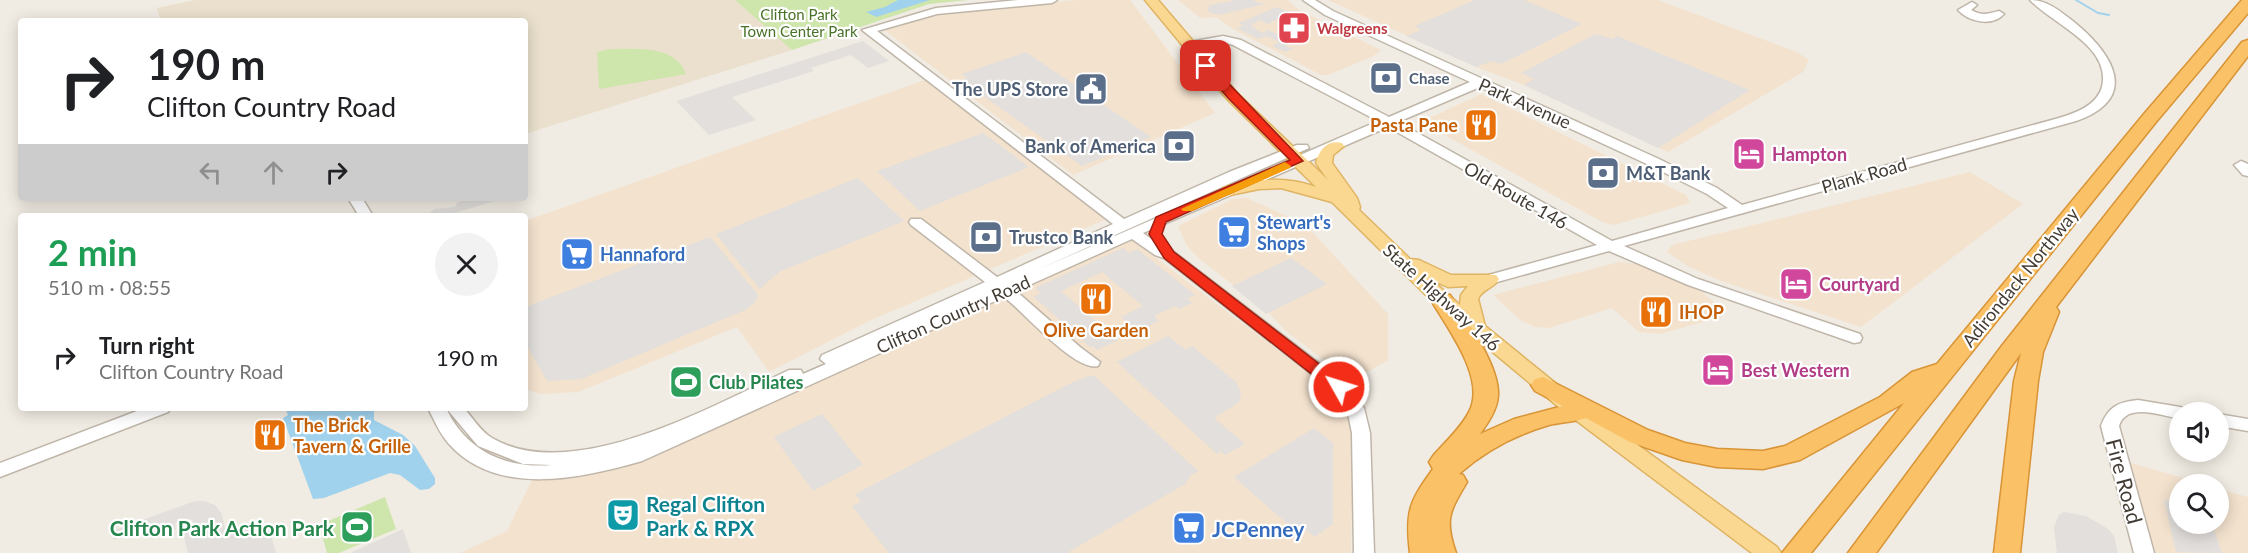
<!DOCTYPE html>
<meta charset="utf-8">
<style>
:root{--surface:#fff;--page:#f2f2f2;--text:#202124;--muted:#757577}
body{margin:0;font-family:Lato,sans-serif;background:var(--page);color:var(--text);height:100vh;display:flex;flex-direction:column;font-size:22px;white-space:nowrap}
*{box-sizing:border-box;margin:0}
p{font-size:20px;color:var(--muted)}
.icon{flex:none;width:33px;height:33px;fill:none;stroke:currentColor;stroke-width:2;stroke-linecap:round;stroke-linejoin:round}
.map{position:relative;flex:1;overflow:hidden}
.sheet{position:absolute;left:18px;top:213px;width:510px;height:198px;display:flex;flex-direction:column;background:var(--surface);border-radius:6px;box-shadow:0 3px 15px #0003}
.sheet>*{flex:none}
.guide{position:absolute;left:18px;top:18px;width:510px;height:183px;border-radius:6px;box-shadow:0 3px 15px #0003;background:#fff;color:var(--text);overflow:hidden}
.tools{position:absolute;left:2169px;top:402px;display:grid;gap:12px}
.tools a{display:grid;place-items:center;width:60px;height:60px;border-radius:50%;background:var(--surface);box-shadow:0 3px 15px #0003;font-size:30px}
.pin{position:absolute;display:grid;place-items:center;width:51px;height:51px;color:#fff;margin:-26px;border-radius:12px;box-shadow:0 3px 9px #0006}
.me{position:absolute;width:66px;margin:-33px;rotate:309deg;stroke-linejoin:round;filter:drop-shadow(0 0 4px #0008)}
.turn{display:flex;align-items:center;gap:21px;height:126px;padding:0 30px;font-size:27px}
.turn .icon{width:78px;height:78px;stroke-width:2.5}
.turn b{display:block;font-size:42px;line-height:51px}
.lanes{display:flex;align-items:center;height:57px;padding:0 30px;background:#0003;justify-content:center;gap:30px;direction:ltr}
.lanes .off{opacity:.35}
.round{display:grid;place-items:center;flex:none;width:63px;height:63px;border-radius:32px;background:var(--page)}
.headline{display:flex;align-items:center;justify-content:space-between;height:102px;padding:0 30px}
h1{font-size:36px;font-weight:700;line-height:45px;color:#1e9e55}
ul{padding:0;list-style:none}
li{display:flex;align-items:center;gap:18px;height:84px;padding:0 30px}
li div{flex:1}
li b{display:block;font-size:22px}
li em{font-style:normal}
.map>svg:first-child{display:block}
</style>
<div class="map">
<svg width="2248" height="553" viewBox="0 0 2248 553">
<rect width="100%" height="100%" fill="#f1ece3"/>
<g fill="#f3e2ce">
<path d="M 1078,0 L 1130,0 L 1215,113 L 1073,175 L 882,28 L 951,11 Z"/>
<path d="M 1178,0 L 1288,0 L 1299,10 L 1381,50 L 1372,57 L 1328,75 L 1321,75 L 1233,29 L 1216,17 L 1200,18 Z"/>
<path d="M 1328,0 L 1658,0 L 1797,52 L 1809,60 L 1803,72 L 1668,152 L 1524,85 L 1476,67 Z"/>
<path d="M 925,80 L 1107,219 L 869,321 L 769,372 L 737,327 L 578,392 L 541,394 L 525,389 L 525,221 Z"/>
<path d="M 1481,94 L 1686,195 L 1690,203 L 1614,225 L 1602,222 L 1421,122 Z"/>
<path d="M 1970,172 L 2023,204 L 1861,327 L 1721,281 L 1689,267 L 1667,252 L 1672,245 Z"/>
<path d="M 1247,198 L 1306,225 L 1388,314 L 1388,360 L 1352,381 L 1287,332 L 1266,310 L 1198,258 L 1186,244 L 1178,226 L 1233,199 Z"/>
<path d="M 1131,239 L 1341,398 L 1353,428 L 1351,553 L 460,553 L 507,531 L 534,476 L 590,472 Z"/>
<path d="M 1619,262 L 1637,264 L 1702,292 L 1719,306 L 1720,317 L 1660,334 L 1639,332 L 1612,308 L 1549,328 L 1535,327 L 1520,320 L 1493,295 Z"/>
<path d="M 2131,463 L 2204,484 L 2180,484 L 2180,524 L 2218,524 L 2219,489 L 2248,497 L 2248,553 L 2153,553 Z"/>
</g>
<path fill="#eae0cd" d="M 195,0 L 735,0 L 792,50 L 525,134 L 525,21 L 161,21 L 157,8 Z"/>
<g fill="#cee5ac">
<path d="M 735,0 L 968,0 L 929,4 L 792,50 Z"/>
<path d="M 611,49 C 638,49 675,45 686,74 L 599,89 L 597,52 Z"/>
<path d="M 385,497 L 396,529 L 339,553 L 327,553 L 319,525 Z"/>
</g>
<g fill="#e2dfdc">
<path d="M 1236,0 L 1255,0 L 1255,2 L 1266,4 L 1218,15 L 1207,11 L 1210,5 Z"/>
<path d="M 1475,0 L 1524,0 L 1582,24 L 1501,64 L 1492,61 L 1476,67 L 1406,36 L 1421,30 L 1415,26 Z"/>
<path d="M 1277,7 L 1291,13 L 1267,24 L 1260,20 L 1251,25 L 1261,33 L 1268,30 L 1292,41 L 1285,45 L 1293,49 L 1285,52 L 1272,46 L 1279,42 L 1267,36 L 1258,39 L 1237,28 L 1243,26 L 1239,23 Z"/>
<path d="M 1596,34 L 1612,39 L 1617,36 L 1750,90 L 1658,148 L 1524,85 L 1534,79 L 1521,73 Z"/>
<path d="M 863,41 L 889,61 L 868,68 L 851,55 L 811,68 L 814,71 L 732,97 L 756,120 L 709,135 L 676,101 Z"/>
<path d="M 1026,52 L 1151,137 L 1082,166 L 961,80 L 967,78 L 962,74 Z"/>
<path d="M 983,133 L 1029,167 L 920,211 L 877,171 Z"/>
<path d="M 858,178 L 904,221 L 779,272 L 760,289 L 716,234 Z"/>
<path d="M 470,198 L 504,198 L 445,216 L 427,216 L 434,209 L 455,207 L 458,202 Z"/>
<path d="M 710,237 L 758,295 L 756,301 L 745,310 L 581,379 L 547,381 L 525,342 L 525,307 Z"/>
<path d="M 1123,248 L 1129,253 L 1137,249 L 1195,295 L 1187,298 L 1192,303 L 1179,309 L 1175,306 L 1154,316 L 1159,321 L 1138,331 L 1121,317 L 1143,306 L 1102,272 L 1061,291 L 1118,340 L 1097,350 L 1093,346 L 1090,347 L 1034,297 L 1041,293 L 1035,288 Z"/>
<path d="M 1291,258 L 1327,284 L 1266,314 L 1232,286 Z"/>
<path d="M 1168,336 L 1186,350 L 1192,346 L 1236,382 L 1241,393 L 1239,402 L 1214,418 L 1245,444 L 1225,455 L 1221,451 L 1217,454 L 1117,362 Z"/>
<path d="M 1093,375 L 1198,471 L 1191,475 L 1185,484 L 1067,553 L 889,553 L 852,506 L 861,502 L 855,494 L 1075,381 Z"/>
<path d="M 822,414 L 863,465 L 813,491 L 774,437 Z"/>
<path d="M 1314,428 L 1333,443 L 1333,524 L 1315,537 L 1306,530 L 1299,534 L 1234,477 Z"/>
<path d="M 2164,500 L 2179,504 L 2180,524 L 2212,524 L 2222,553 L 2176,552 Z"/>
<path d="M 195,501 L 205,501 L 215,505 L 222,514 L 226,535 L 256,524 L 257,529 L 268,525 L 276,553 L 188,553 L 182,529 L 194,524 L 192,520 L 186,519 L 175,523 L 176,529 L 152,539 L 150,527 L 114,540 L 112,531 Z"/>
<path d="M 2064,512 L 2086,516 L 2108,529 L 2114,536 L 2118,553 L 2057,553 L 2054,527 L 2059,515 Z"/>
<path d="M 403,529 L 411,553 L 350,553 Z"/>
</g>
<g fill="#a0d2ed">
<path d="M 898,0 L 930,0 L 876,17 L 866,12 L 885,7 Z"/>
<path d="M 285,408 L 374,408 L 374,420 L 403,435 L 415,446 L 435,478 L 435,484 L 429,489 L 420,490 L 400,475 L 390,473 L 324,498 L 313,499 L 283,418 L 288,415 Z"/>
</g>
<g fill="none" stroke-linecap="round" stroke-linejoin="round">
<path stroke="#a0d2ed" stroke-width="2" d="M 2076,0 L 2098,13 L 2109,15"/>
<defs>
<g id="minor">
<path d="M 1018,0 L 1057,0 L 1052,3 L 937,14 L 877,31 L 1124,219 L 1229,172 L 1297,145 L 1307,145 L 1309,148 L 1037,270 L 1378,121 L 1233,45 L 1223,42 L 1188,48 L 1182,45 L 1184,43 L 1223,36 L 1241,40 L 1389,117 L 1470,82 L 1325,15 L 1303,0 L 1315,0 L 1333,11 L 1659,159 L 1717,188 L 1742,205 L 2059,118 C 2076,113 2097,105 2102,87 C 2112,46 2052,24 2030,0 C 2047,0 2060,11 2074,22 C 2113,54 2141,98 2076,121 L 1624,246 L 1698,279 L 1860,334 L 1862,338 L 1860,342 L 1854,343 L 1688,285 L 1609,251 L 1490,284 L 1485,282 L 1482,279 L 1485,276 L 1597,245 L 1388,127 L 1143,233 L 1165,249 L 1174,252 L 1345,383 L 1364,408 L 1370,433 L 1374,553 L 1354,553 L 1352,433 L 1347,409 L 1333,391 L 1164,258 L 1155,255 L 1132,239 L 1016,291 L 1080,347 L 1100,362 L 1098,366 C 1075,372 1023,311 1004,297 L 642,461 C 583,478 497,498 449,444 C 440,434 434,420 428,408 L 464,408 C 472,417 481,432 492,438 C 573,485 713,406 789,370 L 801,370 L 803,374 L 826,364 L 820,359 L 822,355 L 985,282 L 911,225 L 909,222 L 911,219 L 921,219 L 997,277 L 1113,224 L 862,30 L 936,8 ZM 1480,87 L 1649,165 L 1707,194 L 1728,208 L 1612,241 L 1398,122 ZM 446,408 L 478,446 L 523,464 L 552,465 C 506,469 466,451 446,408 Z"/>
<path d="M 1972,2 L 1977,5 L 1971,10 C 1982,16 1987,14 1999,11 L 2004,14 C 1992,27 1969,22 1958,10 Z"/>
<path d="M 2241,161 L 2248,164 L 2248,176 L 2243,175 L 2234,165 Z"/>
<path d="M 348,198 L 362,198 L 373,216 L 359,216 Z"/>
<path d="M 2138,400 L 2180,407 L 2186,409 L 2188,412 L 2180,412 L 2180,419 C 2161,415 2126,402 2119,426 L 2154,553 L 2134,553 L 2101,426 C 2108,407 2118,402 2138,400 Z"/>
<path d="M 145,408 L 171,408 L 168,412 L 0,477 L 0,463 Z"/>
<path d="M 2218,414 L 2248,419 L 2248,431 L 2218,426 Z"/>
</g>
<path id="major" d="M 1145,0 L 1158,0 L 1237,93 L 1328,180 L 1316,163 C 1319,150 1327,139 1342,143 L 1344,146 L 1333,155 L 1332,163 L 1357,198 L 1360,207 L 1359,210 L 1410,259 L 1419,260 L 1451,275 L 1496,275 L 1499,279 C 1494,288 1481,290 1478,299 L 1485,326 L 1575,399 L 1777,547 L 1781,553 L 1752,553 L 1561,409 L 1435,304 L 1332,202 L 1281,188 L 1259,189 L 1230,195 L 1224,193 L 1222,190 L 1224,187 C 1256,179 1285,176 1316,187 L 1227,99 ZM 1432,280 L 1448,287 L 1468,286 L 1461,295 L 1460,305 Z"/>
<g id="highway">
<path d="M 2242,0 L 2248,0 L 2248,13 L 2156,122 L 1811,553 L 1782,553 L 1904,403 L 1800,460 L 1763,469 L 1717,467 L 1682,460 L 1630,442 L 1586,418 C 1574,422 1561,422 1549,425 C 1515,435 1485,451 1459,474 L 1463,475 L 1467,482 C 1450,511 1444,519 1456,553 L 1410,553 C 1405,512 1409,502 1433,469 L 1429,462 L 1433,456 C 1445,442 1461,428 1469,412 C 1487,379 1447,328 1431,300 L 1434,295 L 1442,293 L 1450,295 C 1466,320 1500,366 1498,396 C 1497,410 1488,423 1480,434 L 1514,419 L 1563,406 L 1535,391 L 1531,385 L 1535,379 L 1543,377 L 1648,430 L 1685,443 L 1717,449 L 1763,451 L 1785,446 L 1880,397 L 1912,372 L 1937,364 L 2144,114 Z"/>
<path d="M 2248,40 L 2248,56 L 2056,307 L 2059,312 L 2043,352 L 2038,381 L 2020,553 L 1994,553 L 2014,381 L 2021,353 L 1876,553 L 1848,553 L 2001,347 L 2242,42 Z"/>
</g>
</defs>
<use href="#minor" stroke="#bfb6a9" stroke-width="3"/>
<use href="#major" stroke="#dfb463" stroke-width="3"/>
<use href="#highway" stroke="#d89436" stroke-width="3"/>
<use href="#minor" fill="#fff" fill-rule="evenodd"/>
<use href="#major" fill="#fbd892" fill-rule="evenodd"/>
<use href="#highway" fill="#fac166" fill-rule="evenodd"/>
</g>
<path fill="#f42d18" stroke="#9f1d10" stroke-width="1.5" d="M 1206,63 L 1210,64 L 1303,161 L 1166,222 L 1162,234 L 1174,252 L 1344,383 L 1346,387 L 1344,391 L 1333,391 L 1164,258 L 1149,234 L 1156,217 L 1290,160 L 1228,98 L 1202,68 L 1201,66 Z"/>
<path fill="#f59e0b" d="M 1285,162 L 1291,166 L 1290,168 L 1192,211 L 1183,211 L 1181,209 Z"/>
<defs>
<symbol id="pharmacy-square" viewBox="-11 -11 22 22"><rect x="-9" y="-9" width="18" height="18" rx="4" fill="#e0444e" stroke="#fff"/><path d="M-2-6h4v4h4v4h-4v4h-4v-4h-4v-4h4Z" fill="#fff"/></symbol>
<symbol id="bank-square" viewBox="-11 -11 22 22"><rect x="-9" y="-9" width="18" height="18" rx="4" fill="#5c6f8a" stroke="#fff"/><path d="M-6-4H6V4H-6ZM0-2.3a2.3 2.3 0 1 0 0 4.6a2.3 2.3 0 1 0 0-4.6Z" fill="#fff"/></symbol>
<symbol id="civic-square" viewBox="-11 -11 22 22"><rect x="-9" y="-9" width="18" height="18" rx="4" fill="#5c6f8a" stroke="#fff"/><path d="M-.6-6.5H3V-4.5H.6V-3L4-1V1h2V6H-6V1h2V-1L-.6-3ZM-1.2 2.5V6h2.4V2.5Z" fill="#fff"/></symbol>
<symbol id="restaurant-square" viewBox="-11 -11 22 22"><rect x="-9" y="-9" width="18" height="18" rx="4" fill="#e8710a" stroke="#fff"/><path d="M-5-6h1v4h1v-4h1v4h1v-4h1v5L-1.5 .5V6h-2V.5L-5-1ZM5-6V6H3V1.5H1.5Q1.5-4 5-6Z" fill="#fff"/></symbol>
<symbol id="hotel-square" viewBox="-11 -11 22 22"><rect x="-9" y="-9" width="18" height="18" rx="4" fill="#d1479c" stroke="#fff"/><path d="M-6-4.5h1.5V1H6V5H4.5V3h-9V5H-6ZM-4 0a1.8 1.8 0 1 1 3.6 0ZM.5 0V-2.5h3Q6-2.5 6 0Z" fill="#fff"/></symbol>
<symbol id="supermarket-square" viewBox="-11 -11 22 22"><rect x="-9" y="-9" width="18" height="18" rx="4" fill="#3f7fe0" stroke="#fff"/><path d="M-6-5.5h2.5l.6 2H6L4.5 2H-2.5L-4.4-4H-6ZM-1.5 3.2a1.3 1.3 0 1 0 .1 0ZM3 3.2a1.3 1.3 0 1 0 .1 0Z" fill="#fff"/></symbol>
<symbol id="stadium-square" viewBox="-11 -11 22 22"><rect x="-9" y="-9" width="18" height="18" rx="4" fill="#2e9e5b" stroke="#fff"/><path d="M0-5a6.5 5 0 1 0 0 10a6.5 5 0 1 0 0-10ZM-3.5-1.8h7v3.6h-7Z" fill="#fff"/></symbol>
<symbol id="theatre-square" viewBox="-11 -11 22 22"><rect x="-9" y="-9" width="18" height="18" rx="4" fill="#0f9aa8" stroke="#fff"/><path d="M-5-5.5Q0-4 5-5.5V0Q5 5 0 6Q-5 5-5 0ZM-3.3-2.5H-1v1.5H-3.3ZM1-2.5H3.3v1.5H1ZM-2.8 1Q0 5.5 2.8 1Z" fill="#fff"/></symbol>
</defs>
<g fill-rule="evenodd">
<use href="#pharmacy-square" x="1275" y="9" width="38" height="38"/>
<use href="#bank-square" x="1367" y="59" width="38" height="38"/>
<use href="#civic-square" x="1072" y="70" width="38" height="38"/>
<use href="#restaurant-square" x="1462" y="106" width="38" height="38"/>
<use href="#bank-square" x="1160" y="127" width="38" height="38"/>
<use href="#hotel-square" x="1730" y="135" width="38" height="38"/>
<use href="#bank-square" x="1584" y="154" width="38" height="38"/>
<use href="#supermarket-square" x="1215" y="213" width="38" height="38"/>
<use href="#bank-square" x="967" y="218" width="38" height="38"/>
<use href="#supermarket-square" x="558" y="235" width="38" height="38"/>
<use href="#hotel-square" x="1777" y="265" width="38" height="38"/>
<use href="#restaurant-square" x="1077" y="280" width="38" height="38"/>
<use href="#restaurant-square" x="1637" y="293" width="38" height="38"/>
<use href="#hotel-square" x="1699" y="351" width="38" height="38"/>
<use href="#stadium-square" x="667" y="363" width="38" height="38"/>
<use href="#restaurant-square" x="251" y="416" width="38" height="38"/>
<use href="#theatre-square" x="604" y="496" width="38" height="38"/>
<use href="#stadium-square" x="338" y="508" width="38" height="38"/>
<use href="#supermarket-square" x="1170" y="509" width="38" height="38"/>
</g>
<g text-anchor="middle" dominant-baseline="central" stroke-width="4.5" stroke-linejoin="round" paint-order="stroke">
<g font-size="15" fill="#497229" stroke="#fff">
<text x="799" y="14">Clifton Park<tspan x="799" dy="17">Town Center Park</tspan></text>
</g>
<g font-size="15" font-weight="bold" fill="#be3a42" stroke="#fff" text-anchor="start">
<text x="1317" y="28">Walgreens</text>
</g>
<g font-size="15" font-weight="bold" fill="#4e5e75" stroke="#fff" text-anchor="start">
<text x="1409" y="78">Chase</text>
</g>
<g font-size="18" font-weight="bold" fill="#4e5e75" stroke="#fff" text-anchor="end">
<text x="1068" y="89">The UPS Store</text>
<text x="1156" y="146">Bank of America</text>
<text x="1626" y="173" text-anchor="start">M&amp;T Bank</text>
<text x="1009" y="237" text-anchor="start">Trustco Bank</text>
</g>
<g font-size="18" fill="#433c34" stroke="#fff">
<text transform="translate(1525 103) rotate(24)">Park Avenue</text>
<text transform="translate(1864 175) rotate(-16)">Plank Road</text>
<text transform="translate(1516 195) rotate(30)">Old Route 146</text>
<text transform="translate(2020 277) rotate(-51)">Adirondack Northway</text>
<text transform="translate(1442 297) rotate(42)">State Highway 146</text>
<text transform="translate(953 314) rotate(-24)">Clifton Country Road</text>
</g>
<g font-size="18" font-weight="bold" fill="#c56008" stroke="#fff" text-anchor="start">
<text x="1458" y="125" text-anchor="end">Pasta Pane</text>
<text x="1679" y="312">IHOP</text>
<text x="1096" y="330" text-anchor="middle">Olive Garden</text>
<text x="293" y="425">The Brick<tspan x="293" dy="21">Tavern &amp; Grille</tspan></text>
</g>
<g font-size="18" font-weight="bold" fill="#b23c85" stroke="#fff" text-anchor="start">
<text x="1772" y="154">Hampton</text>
<text x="1819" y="284">Courtyard</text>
<text x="1741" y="370">Best Western</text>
</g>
<g font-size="18" font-weight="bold" fill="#366cbe" stroke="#fff" text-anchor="start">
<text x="1257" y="222">Stewart's<tspan x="1257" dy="21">Shops</tspan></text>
<text x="600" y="254">Hannaford</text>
</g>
<g font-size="18" font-weight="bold" fill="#27864d" stroke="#fff" text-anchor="start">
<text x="709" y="382">Club Pilates</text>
</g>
<g font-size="21" fill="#433c34" stroke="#fff">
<text transform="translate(2125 481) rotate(75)">Fire Road</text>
</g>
<g font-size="21" font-weight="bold" fill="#0d838f" stroke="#fff" text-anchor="start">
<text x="646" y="503">Regal Clifton<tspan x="646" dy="24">Park &amp; RPX</tspan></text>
</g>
<g font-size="21" font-weight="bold" fill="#27864d" stroke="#fff" text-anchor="end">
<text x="334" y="527">Clifton Park Action Park</text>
</g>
<g font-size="21" font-weight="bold" fill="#366cbe" stroke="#fff" text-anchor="start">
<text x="1212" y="528">JCPenney</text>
</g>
</g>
</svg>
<div class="tools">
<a><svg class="icon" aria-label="sound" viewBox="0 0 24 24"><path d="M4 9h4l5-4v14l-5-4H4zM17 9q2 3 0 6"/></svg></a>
<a><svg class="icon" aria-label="search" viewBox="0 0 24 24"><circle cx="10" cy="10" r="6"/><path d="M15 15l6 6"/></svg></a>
</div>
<div class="pin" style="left:1206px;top:66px;background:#d93025"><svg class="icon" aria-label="arrive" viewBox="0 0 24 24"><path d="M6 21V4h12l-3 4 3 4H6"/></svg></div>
<svg class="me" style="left:1339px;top:387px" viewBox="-20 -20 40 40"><circle r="17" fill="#f42d18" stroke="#fff" stroke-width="3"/><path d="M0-11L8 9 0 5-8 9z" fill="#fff"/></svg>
<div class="guide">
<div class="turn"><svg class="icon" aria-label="right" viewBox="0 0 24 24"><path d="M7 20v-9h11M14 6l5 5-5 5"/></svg><div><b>190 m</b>Clifton Country Road</div></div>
<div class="lanes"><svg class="icon off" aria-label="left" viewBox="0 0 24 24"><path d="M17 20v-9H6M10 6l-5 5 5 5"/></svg><svg class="icon off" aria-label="ahead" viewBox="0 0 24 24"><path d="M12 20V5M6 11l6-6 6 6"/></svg><svg class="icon" aria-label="right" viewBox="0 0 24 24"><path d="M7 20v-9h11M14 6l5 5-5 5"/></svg></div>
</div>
<section class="sheet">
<div class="headline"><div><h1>2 min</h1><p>510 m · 08:55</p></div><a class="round"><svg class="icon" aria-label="close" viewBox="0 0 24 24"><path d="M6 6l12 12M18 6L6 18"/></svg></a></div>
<ul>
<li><svg class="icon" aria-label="right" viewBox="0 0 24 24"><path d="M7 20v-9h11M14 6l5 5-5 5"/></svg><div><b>Turn right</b><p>Clifton Country Road</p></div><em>190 m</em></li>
</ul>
</section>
</div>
